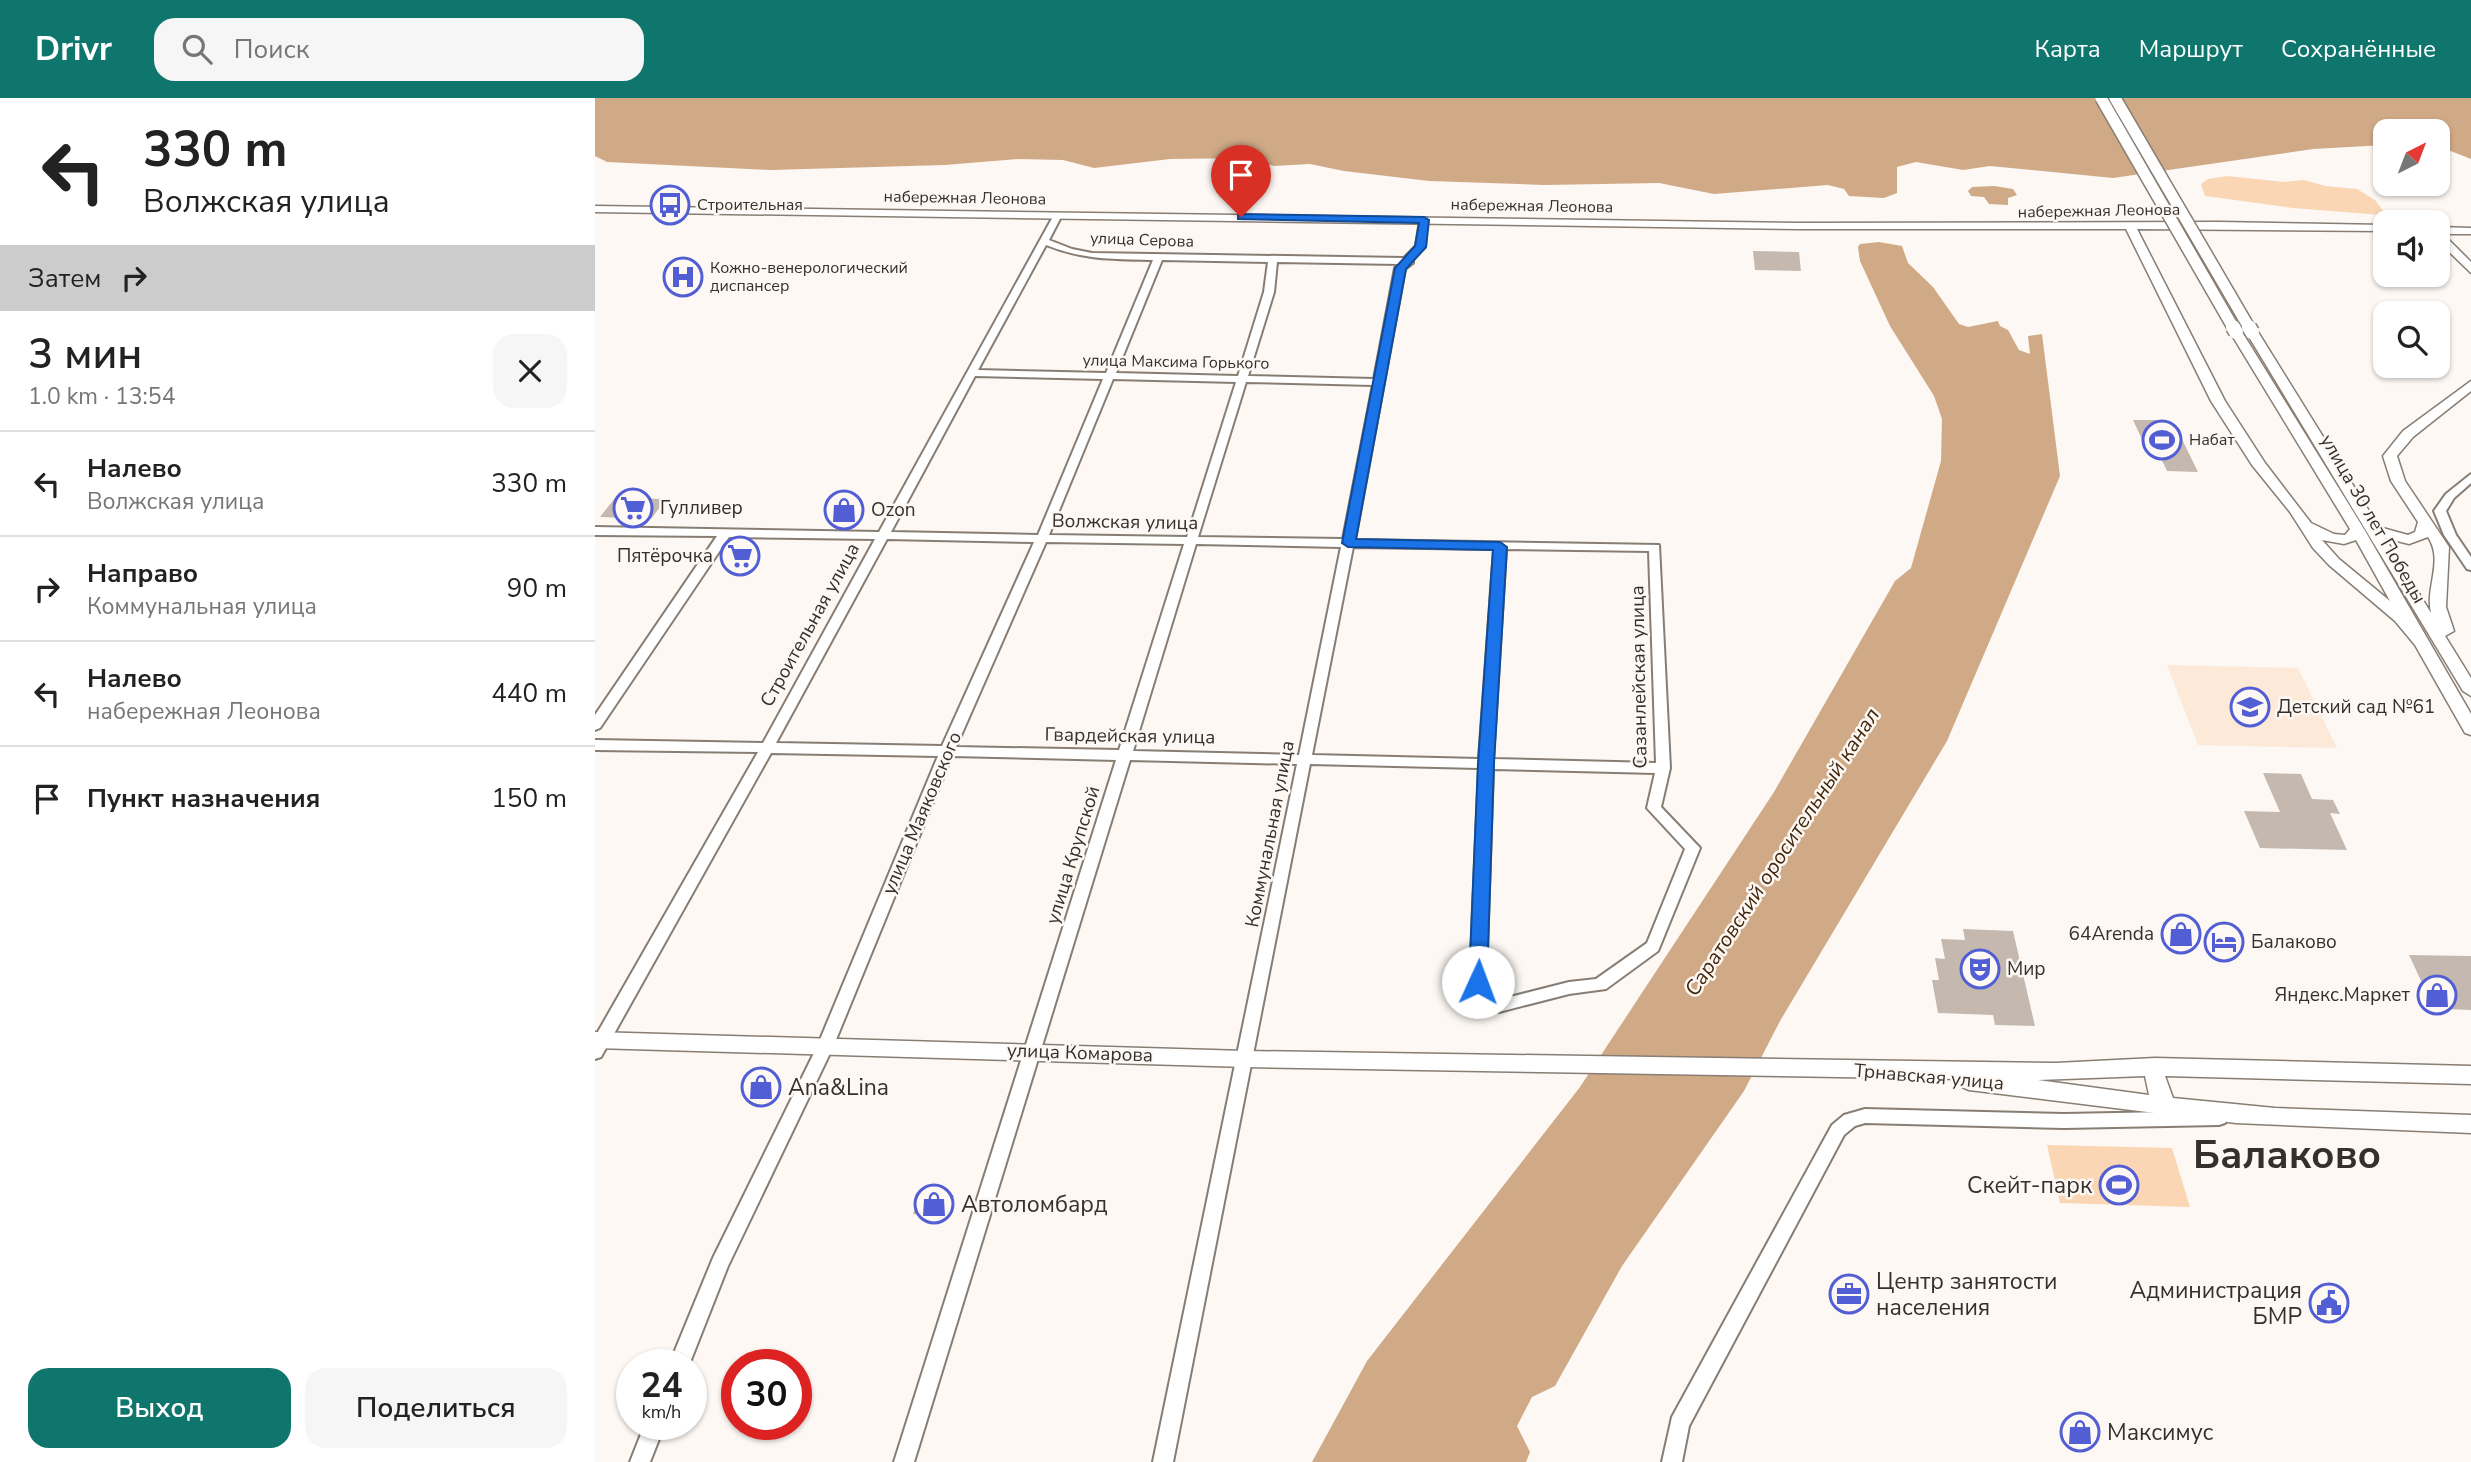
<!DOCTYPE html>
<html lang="ru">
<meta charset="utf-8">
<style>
:root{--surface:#fff;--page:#f6f6f6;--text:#222;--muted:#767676;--line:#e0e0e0;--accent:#0f766e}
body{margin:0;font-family:"Nunito Sans",sans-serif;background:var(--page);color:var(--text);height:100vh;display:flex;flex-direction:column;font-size:26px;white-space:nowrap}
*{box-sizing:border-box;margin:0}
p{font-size:23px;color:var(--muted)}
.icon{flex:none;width:38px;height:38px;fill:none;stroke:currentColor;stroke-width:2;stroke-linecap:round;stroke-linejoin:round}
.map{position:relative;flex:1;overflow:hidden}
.side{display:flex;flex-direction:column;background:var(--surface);width:595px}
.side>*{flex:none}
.top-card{background:#fff;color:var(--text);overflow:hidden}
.needle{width:46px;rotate:42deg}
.buttons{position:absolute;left:1778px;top:21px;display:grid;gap:14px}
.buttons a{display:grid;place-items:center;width:77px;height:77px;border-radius:14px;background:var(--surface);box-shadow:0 2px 5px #0004;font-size:35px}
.speed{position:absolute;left:21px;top:1251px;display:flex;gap:14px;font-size:35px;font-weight:700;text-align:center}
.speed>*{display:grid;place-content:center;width:91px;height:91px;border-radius:50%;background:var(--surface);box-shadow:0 2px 5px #0004;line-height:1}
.speed small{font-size:18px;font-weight:400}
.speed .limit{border:10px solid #d22;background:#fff;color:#111}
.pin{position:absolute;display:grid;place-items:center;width:60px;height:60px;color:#fff;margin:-72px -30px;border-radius:50% 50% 50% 0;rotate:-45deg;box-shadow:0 0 7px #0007}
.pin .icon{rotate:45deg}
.me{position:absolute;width:77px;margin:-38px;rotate:2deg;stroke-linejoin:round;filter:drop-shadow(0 0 5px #0008)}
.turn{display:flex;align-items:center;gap:24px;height:147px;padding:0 28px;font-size:32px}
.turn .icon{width:91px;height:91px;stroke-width:2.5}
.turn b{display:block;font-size:49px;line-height:60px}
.then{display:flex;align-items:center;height:66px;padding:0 28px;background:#0003;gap:14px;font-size:26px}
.round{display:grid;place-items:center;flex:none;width:74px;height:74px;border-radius:21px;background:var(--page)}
.head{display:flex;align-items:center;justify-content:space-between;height:119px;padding:0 28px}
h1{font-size:42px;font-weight:600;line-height:52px}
.primary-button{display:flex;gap:14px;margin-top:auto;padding:14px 28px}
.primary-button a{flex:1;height:80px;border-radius:21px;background:var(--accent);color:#fff;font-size:28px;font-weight:600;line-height:80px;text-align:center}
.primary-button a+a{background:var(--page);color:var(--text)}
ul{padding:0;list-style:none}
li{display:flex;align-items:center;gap:21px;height:105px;padding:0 28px;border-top:2px solid var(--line)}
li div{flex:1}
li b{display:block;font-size:26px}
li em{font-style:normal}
header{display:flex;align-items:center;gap:42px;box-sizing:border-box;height:98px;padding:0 35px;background:var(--accent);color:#fff}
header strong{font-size:33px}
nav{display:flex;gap:38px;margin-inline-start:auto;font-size:24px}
.search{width:490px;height:63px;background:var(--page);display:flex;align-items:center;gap:18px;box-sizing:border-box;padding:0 24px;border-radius:21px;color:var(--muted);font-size:26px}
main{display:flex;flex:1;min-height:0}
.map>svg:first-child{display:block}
</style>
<header>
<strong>Drivr</strong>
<div class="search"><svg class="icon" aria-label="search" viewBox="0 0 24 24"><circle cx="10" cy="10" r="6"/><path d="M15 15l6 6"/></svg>Поиск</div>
<nav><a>Карта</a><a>Маршрут</a><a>Сохранённые</a></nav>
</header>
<main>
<section class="side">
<div class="top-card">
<div class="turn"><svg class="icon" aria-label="left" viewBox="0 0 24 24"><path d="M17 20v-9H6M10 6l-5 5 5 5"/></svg><div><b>330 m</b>Волжская улица</div></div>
<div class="then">Затем<svg class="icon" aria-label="right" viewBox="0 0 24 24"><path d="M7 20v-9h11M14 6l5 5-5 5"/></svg></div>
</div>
<div class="head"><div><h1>3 мин</h1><p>1.0 km · 13:54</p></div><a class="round"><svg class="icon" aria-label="close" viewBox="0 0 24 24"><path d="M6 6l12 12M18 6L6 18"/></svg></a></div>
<ul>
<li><svg class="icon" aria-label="left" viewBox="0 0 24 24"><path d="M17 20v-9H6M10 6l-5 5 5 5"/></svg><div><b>Налево</b><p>Волжская улица</p></div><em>330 m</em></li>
<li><svg class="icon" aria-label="right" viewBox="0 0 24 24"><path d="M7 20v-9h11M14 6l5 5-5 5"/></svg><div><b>Направо</b><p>Коммунальная улица</p></div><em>90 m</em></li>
<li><svg class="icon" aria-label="left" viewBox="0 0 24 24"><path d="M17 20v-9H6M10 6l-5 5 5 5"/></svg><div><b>Налево</b><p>набережная Леонова</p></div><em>440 m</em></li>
<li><svg class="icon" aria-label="arrive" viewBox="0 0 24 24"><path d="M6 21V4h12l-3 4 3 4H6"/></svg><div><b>Пункт назначения</b></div><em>150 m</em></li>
</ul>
<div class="primary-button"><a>Выход</a><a>Поделиться</a></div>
</section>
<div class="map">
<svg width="1876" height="1364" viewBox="0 0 1876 1364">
<rect width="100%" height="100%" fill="#fdf8f4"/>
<path fill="#fce9d8" d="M 1572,567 L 1703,570 L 1742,650 L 1603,647 Z"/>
<g fill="#fbd6b4">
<path d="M 1632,78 L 1689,84 L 1709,82 L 1730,88 L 1762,91 L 1780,102 L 1790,115 L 1786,117 L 1698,110 L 1610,98 L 1606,86 L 1613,81 Z"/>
<path d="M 1452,1047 L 1577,1050 L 1595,1109 L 1465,1105 Z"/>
</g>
<g fill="#d0aa87">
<path d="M 0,0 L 1876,0 L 1876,61 L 1843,48 L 1843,33 L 1790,33 L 1790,47 L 1718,51 L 1518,80 L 1395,68 L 1368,72 L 1321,64 L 1302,69 L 1302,95 L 1289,100 L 1254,98 L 1249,91 L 1233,87 L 1119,96 L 1064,85 L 949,87 L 834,83 L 749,73 L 715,66 L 679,68 L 652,60 L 575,61 L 499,70 L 468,62 L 424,61 L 350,67 L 175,72 L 12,64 L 0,58 Z"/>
<path d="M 1399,88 L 1418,91 L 1422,97 L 1413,100 L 1413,107 L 1394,106 L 1389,99 L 1376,98 L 1373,93 L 1377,89 Z"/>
<path d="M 1284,144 L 1307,148 L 1313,165 L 1338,189 L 1364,226 L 1373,229 L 1403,223 L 1405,228 L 1413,232 L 1424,252 L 1435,256 L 1433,238 L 1447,236 L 1465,378 L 1352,643 L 1185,923 L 1149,993 L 1027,1168 L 960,1288 L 937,1299 L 922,1328 L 935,1354 L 931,1364 L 717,1364 L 772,1263 L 985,989 L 1179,694 L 1300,483 L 1316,470 L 1346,363 L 1347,321 L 1339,298 L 1295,228 L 1265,163 L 1263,149 L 1265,146 Z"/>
</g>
<g fill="#c5b9af">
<path d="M 1158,153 L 1204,154 L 1206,173 L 1160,172 Z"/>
<path d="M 1538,322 L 1569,322 L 1574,332 L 1583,333 L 1603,374 L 1572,373 L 1562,352 L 1552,352 Z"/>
<path d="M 20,400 L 71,401 L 56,421 L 5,419 Z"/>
<path d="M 1668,675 L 1706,676 L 1717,701 L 1738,702 L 1745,716 L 1735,715 L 1752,752 L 1665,750 L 1649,713 L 1685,714 Z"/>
<path d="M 1368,831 L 1418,833 L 1440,928 L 1400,927 L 1398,917 L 1343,915 L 1337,882 L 1344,882 L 1340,860 L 1350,861 L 1346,841 L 1370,842 Z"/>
<path d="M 1814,857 L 1876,858 L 1876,912 L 1848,911 L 1850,916 L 1835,916 L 1829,904 L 1836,904 Z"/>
<path d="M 325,1096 L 359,1097 L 353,1117 L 318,1116 Z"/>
</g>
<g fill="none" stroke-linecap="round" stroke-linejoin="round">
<defs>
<g id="minor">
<path d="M 460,115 L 467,117 L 454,142 L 477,151 L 497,155 L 809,160 L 821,148 L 825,122 L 832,120 L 830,149 L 818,161 L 818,165 L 810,171 L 760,442 L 1064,447 L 1075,670 L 1066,709 L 1105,750 L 1063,853 L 1011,891 L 974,896 L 904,914 L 898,913 L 875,884 L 884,670 L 715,666 L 578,1364 L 558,1364 L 702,666 L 535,662 L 319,1364 L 299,1364 L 521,662 L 357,658 L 238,949 L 133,1168 L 94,1267 L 74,1267 L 118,1160 L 222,949 L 343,658 L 176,655 L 6,959 L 0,961 L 0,939 L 163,654 L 0,652 L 0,642 L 168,645 L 280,441 L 134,439 L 5,630 L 0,632 L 0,617 L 122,438 L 0,437 L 0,429 L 284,434 ZM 451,147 C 488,162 519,161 558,162 L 511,275 L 383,272 ZM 567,162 L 673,164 L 669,194 L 643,278 L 521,275 ZM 682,164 L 804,166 L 800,170 L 779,281 L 653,278 L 679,194 ZM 380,278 L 508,281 L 443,437 L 296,434 ZM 518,281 L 641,284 L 592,439 L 454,437 ZM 651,284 L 778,287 L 748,441 L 603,439 ZM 292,441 L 439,444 L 347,648 L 181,645 ZM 451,444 L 589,446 L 524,652 L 361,649 ZM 601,446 L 746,449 L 704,657 L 538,653 ZM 758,449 L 899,451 L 884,661 L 717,657 ZM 911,451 L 1054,453 L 1061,665 L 898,661 ZM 898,671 L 1060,675 L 1052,710 L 1090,751 L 1052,845 L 1001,881 L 974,884 L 907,901 L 891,882 Z"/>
<path d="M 1876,376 L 1876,385 L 1859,400 L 1851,413 L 1861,437 L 1876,459 L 1876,472 L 1872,471 L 1849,437 L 1839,413 L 1851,396 Z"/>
<path d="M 1270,1011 L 1469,1016 L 1624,1013 L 1630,1015 L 1633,1020 L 1630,1025 L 1624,1027 L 1469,1030 L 1270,1025 L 1260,1028 L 1249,1037 L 1094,1328 L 1087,1364 L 1067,1364 L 1077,1319 L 1237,1027 L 1249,1017 Z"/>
<path d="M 50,1326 L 70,1326 L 55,1364 L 35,1364 Z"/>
</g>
<g id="major">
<path d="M 0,108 L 1207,125 L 1624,124 L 1790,127 L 1790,133 L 1542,131 L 1630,303 L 1670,365 L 1716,425 L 1739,436 L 1750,437 L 1755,431 L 1635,234 L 1641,230 L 1647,234 L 1769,431 L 1876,616 L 1876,637 L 1870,635 L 1820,547 L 1800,523 L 1734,467 L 1718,450 L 1695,414 L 1657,367 L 1616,303 L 1531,131 L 1207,131 L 0,114 ZM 1727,442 L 1749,446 L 1761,442 L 1795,503 L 1744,461 Z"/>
<path d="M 1843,129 L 1876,130 L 1876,136 L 1848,136 L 1876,164 L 1876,175 L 1843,143 Z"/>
<path d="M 1657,230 L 1663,234 L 1784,429 L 1813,437 L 1820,434 L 1823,424 L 1796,383 L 1788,358 L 1808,333 L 1876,283 L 1876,293 L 1818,339 L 1802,358 L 1810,383 L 1854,449 L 1851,509 L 1859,533 L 1850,538 L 1876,580 L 1876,598 L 1868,593 L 1651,234 ZM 1833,439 C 1849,463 1830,489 1836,515 L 1790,440 L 1814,446 Z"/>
<path d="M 0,934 L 651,953 L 1461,965 L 1560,960 L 1876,968 L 1876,986 L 1570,978 L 1578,1000 L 1680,1010 L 1876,1017 L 1876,1035 L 1641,1025 L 1374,992 L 1367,989 L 1365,981 L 651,969 L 0,950 ZM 1550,978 L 1554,997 L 1443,982 Z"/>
</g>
</defs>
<use href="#minor" stroke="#887d73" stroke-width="4"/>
<use href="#major" stroke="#887d73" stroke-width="3"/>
<use href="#minor" fill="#fff" fill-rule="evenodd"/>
<use href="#major" fill="#fff" fill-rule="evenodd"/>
<defs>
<g id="major-bridge-far1">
<path d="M 1506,0 L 1639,231"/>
<path d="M 1520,0 L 1655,231"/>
</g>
<g id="major-bridge">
<path d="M 1638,229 L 1641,234"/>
<path d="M 1654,229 L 1657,234"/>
</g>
</defs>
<use href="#major-bridge-far1" stroke="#887d73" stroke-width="14" stroke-linecap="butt"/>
<use href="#major-bridge" stroke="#887d73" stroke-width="17" stroke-linecap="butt"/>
<use href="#major-bridge-far1" stroke="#fff" stroke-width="11"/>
<use href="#major-bridge" stroke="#fff" stroke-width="14"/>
</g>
<path fill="#1a73e8" stroke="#114b97" stroke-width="2" d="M 646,116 L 829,119 L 834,122 L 831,149 L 811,171 L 761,441 L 905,444 L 912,449 L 899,665 L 892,884 L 889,889 L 877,889 L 874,884 L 883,665 L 898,452 L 753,449 L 747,445 L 800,170 L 820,148 L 824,125 L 643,121 L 643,117 Z"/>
<defs>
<symbol id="bus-ring" viewBox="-11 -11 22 22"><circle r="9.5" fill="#fdf8f4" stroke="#525ed4" stroke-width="1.5"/><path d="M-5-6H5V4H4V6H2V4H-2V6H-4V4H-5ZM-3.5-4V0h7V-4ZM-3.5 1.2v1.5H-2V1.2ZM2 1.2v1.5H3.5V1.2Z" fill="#525ed4"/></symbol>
<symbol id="hospital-ring" viewBox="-11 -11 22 22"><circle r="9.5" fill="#fdf8f4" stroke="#525ed4" stroke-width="1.5"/><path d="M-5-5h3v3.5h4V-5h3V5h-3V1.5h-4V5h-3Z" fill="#525ed4"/></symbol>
<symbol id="stadium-ring" viewBox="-11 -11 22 22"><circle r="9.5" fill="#fdf8f4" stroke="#525ed4" stroke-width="1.5"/><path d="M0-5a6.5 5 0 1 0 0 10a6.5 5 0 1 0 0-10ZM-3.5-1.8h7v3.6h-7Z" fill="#525ed4"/></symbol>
<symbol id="supermarket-ring" viewBox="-11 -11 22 22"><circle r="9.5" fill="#fdf8f4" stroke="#525ed4" stroke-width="1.5"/><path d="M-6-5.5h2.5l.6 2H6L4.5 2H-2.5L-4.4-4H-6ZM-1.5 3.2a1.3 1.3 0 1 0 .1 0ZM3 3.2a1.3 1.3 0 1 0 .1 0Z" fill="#525ed4"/></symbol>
<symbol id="shop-ring" viewBox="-11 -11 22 22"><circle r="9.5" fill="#fdf8f4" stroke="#525ed4" stroke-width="1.5"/><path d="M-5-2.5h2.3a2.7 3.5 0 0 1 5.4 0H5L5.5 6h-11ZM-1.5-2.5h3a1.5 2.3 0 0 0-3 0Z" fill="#525ed4"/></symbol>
<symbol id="school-ring" viewBox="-11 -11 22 22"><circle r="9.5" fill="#fdf8f4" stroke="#525ed4" stroke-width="1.5"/><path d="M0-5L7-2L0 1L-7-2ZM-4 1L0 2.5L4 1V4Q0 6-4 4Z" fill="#525ed4"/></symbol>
<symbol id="hotel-ring" viewBox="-11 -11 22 22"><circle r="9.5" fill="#fdf8f4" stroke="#525ed4" stroke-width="1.5"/><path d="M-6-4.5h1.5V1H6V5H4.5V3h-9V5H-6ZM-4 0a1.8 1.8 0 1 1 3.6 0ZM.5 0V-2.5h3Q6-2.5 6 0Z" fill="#525ed4"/></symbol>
<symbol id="theatre-ring" viewBox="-11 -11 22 22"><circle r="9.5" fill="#fdf8f4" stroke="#525ed4" stroke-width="1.5"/><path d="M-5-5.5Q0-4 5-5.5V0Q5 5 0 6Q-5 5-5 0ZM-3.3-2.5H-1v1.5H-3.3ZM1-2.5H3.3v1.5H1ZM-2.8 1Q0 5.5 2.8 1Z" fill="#525ed4"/></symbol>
<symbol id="office-ring" viewBox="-11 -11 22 22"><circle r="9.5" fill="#fdf8f4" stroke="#525ed4" stroke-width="1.5"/><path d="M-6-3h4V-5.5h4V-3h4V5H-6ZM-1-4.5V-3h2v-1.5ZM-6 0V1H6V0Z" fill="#525ed4"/></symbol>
<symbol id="civic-ring" viewBox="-11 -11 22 22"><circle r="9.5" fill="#fdf8f4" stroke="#525ed4" stroke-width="1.5"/><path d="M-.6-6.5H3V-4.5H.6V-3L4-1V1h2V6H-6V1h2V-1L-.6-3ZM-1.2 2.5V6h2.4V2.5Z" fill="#525ed4"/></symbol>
</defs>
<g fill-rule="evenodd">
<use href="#bus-ring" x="53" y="85" width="44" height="44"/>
<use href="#hospital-ring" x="66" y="157" width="44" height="44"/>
<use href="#stadium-ring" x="1545" y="320" width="44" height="44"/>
<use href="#supermarket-ring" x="16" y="388" width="44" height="44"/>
<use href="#shop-ring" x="227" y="390" width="44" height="44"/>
<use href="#supermarket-ring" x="123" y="436" width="44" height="44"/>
<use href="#school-ring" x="1633" y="587" width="44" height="44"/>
<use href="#shop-ring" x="1564" y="814" width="44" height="44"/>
<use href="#hotel-ring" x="1607" y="822" width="44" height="44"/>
<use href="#theatre-ring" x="1363" y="849" width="44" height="44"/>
<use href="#shop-ring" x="1820" y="875" width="44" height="44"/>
<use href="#shop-ring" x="144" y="967" width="44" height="44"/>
<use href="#stadium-ring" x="1502" y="1065" width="44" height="44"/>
<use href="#shop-ring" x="317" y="1084" width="44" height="44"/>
<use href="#office-ring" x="1232" y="1174" width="44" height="44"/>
<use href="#civic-ring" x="1712" y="1183" width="44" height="44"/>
<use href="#shop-ring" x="1463" y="1312" width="44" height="44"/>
</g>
<g text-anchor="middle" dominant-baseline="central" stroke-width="5" stroke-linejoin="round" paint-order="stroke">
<g font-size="16" fill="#35302c" stroke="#fdf8f4">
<text transform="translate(370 100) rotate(1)">набережная Леонова</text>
<text transform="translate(937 108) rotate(1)">набережная Леонова</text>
<text transform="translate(1504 113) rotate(-1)">набережная Леонова</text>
<text transform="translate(547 142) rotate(2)">улица Серова</text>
<text transform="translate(581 264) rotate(1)">улица Максима Горького</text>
</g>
<g font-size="16" fill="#35302c" stroke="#fdf8f4" text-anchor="start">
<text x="102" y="107">Строительная</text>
<text x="115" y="170">Кожно-венерологический<tspan x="115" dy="18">диспансер</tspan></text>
<text x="1594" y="342">Набат</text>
</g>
<g font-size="19" fill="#35302c" stroke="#fdf8f4" text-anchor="start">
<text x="65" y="410">Гулливер</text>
<text x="276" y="412">Ozon</text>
<text x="118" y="458" text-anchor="end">Пятёрочка</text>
<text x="1682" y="609">Детский сад №61</text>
<text x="1559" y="836" text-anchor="end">64Arenda</text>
<text x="1656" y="844">Балаково</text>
<text x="1412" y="871">Мир</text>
<text x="1815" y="897" text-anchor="end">Яндекс.Маркет</text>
</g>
<g font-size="19" fill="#35302c" stroke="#fdf8f4">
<text transform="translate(1778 421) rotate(60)">улица 30 лет Победы</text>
<text transform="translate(530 424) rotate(1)">Волжская улица</text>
<text transform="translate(215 527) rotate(-61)">Строительная улица</text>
<text transform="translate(1044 579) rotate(-91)">Сазанлейская улица</text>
<text transform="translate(535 638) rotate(1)">Гвардейская улица</text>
<text transform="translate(327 715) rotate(-67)">улица Маяковского</text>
<text transform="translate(675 736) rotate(-79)">Коммунальная улица</text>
<text transform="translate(478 757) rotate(-73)">улица Крупской</text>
<text transform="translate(485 955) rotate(2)">улица Комарова</text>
<text transform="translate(1334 979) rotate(5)">Трнавская улица</text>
</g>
<g font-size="21" font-style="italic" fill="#42270b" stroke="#fdf8f4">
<text transform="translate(1187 754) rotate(-57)">Саратовский оросительный канал</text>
</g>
<g font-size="23" fill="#35302c" stroke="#fdf8f4" text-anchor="start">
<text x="193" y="989">Ana&amp;Lina</text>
<text x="1497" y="1087" text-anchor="end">Скейт-парк</text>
<text x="366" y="1106">Автоломбард</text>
<text x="1281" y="1183">Центр занятости<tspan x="1281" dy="26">населения</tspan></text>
<text x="1707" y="1192" text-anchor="end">Администрация<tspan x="1707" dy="26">БМР</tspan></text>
<text x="1512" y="1334">Максимус</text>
</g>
<g font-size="40" font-weight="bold" fill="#35302c" stroke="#fdf8f4">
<text x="1692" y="1057">Балаково</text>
</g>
</g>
</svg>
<div class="buttons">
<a><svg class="needle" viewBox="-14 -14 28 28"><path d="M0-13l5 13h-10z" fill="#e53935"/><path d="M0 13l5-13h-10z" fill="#767676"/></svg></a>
<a><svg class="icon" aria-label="sound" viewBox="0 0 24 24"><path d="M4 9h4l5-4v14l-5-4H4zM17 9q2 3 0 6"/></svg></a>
<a><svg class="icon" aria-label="search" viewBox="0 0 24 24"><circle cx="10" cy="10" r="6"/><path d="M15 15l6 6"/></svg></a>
</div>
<div class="speed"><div>24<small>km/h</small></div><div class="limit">30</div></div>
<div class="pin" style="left:646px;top:119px;background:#d93025"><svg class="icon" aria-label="arrive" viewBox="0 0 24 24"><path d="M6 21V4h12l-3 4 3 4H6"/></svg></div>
<svg class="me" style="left:883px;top:884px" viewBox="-20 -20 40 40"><circle r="19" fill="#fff"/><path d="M0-13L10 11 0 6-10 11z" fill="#1a73e8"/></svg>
</div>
</main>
